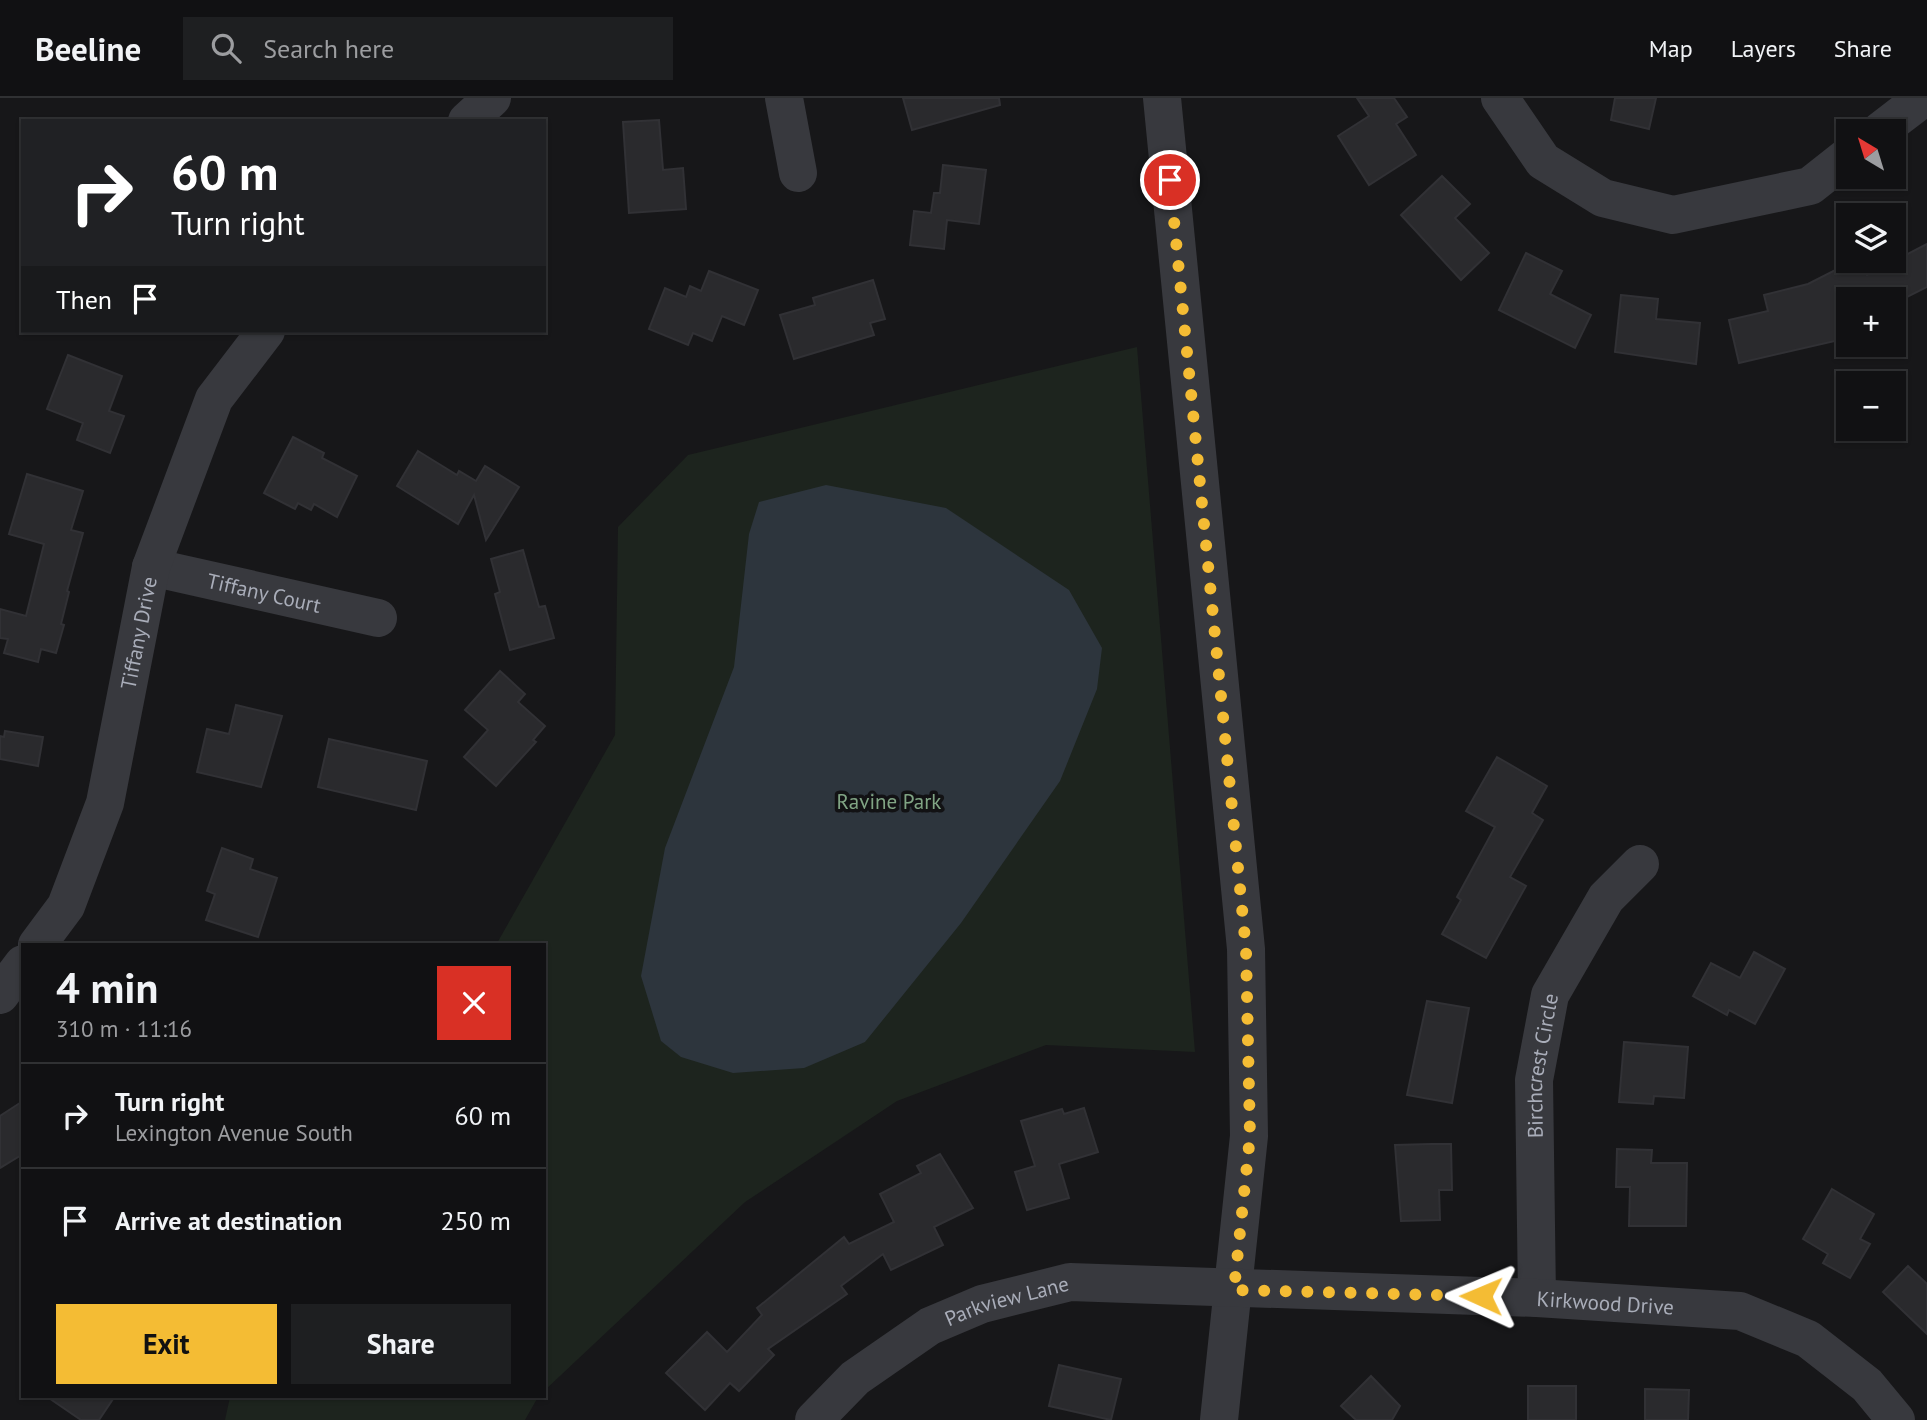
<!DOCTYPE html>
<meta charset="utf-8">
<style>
:root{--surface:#111113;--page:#1e1f21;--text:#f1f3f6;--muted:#9c9da0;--line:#303133;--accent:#f4bc34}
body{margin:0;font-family:"PT Sans",sans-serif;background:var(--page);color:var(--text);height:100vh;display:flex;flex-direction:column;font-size:26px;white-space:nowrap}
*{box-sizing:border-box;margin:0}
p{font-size:23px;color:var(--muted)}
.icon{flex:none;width:38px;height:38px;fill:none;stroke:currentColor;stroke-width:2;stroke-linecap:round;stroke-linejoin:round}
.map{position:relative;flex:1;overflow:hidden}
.sheet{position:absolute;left:21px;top:845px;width:525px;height:455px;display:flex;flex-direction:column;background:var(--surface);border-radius:0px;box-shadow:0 2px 5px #0004,0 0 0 2px var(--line)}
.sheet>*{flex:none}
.hud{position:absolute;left:21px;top:21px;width:525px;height:214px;border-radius:0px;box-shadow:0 2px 5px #0004,0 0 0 2px var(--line);background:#202124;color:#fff;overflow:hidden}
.needle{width:46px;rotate:322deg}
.tools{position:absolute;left:1836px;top:21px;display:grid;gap:14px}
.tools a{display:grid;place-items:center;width:70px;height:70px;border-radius:0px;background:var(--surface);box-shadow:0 2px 5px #0004,0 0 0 2px var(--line);font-size:35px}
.pin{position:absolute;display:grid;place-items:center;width:60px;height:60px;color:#fff;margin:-30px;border:4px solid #fff;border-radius:50%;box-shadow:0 2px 7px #0007}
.me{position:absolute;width:77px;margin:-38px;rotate:271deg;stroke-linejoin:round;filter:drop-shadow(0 0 5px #0008)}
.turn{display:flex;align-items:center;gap:24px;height:147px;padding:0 35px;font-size:32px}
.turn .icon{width:91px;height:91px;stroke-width:2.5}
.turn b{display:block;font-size:49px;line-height:60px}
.then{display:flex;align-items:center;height:66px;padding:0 35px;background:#0003;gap:14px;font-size:26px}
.round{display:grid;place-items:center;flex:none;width:74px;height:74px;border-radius:0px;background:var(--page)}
.headline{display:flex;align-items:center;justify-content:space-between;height:119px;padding:0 35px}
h1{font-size:42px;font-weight:800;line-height:52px}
.primary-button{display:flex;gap:14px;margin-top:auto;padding:14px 35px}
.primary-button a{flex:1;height:80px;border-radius:0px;background:var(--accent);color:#111;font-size:28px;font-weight:800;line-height:80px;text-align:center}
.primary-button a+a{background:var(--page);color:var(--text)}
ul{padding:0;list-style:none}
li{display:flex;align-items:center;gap:21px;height:105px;padding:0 35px;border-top:2px solid var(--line)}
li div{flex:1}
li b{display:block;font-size:26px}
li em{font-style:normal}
header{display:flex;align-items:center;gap:42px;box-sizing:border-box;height:98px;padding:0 35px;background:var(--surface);border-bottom:2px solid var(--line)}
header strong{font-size:33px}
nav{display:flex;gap:38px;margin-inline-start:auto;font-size:24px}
.search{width:490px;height:63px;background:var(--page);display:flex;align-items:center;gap:18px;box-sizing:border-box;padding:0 24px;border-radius:0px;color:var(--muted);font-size:26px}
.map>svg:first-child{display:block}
</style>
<header>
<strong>Beeline</strong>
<div class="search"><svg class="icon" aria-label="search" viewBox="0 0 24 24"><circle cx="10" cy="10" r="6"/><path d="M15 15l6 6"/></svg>Search here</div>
<nav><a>Map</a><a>Layers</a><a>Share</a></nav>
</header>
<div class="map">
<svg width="1927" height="1322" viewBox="0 0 1927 1322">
<rect width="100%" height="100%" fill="#171719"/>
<g fill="#1d241e">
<path d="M 1137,249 L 1195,954 L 1046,947 L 897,1003 L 745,1104 L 544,1293 L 544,847 L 496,847 L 615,637 L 618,429 L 688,357 Z"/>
<path d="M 230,1299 L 230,1298 L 538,1299 L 525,1322 L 225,1322 Z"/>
</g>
<path fill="#2d353d" d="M 826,387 L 946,410 L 1069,492 L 1102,550 L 1097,591 L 1060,683 L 961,825 L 865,944 L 804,970 L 733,975 L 681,959 L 661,943 L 641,878 L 665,750 L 734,569 L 749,436 L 759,404 Z"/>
<g fill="#2a2a2d" stroke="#313135" stroke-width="2">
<path d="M 903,0 L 999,0 L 1000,7 L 912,32 Z"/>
<path d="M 1357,0 L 1394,0 L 1407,19 L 1396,26 L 1416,57 L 1369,87 L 1338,38 L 1369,18 Z"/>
<path d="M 1615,0 L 1656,0 L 1649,31 L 1611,22 Z"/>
<path d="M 659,22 L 663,72 L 683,70 L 686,111 L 629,115 L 623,24 Z"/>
<path d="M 943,67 L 986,72 L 979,126 L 947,122 L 944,151 L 910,147 L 914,113 L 931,115 L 934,95 L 940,95 Z"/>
<path d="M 1442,78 L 1470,106 L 1455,120 L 1489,155 L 1461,182 L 1401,117 Z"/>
<path d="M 1927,146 L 1927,189 L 1903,201 L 1848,201 L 1848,240 L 1739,265 L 1729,222 L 1768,213 L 1764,197 L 1808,186 L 1853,163 L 1859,163 L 1867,177 Z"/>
<path d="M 1526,155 L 1562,173 L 1550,196 L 1591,217 L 1575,250 L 1499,212 Z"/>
<path d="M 709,173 L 758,192 L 744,227 L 722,218 L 712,243 L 693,235 L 688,247 L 649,231 L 665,190 L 686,199 L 690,188 L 701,193 Z"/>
<path d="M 873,182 L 885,221 L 870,225 L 874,237 L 794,261 L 780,217 L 815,207 L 813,200 Z"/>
<path d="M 1621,197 L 1658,201 L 1656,221 L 1700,225 L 1696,266 L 1615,254 Z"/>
<path d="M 68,257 L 122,278 L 109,313 L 124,318 L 110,355 L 77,342 L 83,325 L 47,311 Z"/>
<path d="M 293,339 L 324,355 L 322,360 L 357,378 L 337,419 L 314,406 L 311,412 L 298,405 L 295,411 L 264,395 Z"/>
<path d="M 418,353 L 457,377 L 459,373 L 476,383 L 485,368 L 519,389 L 486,442 L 474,397 L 458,426 L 397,388 Z"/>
<path d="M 27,376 L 83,393 L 71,432 L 83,435 L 67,493 L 69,494 L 61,526 L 64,527 L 56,555 L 41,551 L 38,564 L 4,555 L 8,541 L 0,540 L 0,511 L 26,518 L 44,446 L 9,436 Z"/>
<path d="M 523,452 L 539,509 L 545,508 L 554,540 L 510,552 L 495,496 L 500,494 L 491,461 Z"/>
<path d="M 500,573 L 525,596 L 518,604 L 545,628 L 533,642 L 536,644 L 496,688 L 464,659 L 488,632 L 465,612 Z"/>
<path d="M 236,607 L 282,618 L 261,689 L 197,674 L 207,631 L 229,636 Z"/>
<path d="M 5,633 L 43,639 L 38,668 L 0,661 L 0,638 L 4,639 Z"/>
<path d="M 329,641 L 427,663 L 416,712 L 318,689 Z"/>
<path d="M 1497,659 L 1547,688 L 1532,715 L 1543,722 L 1510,779 L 1526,788 L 1486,860 L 1442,836 L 1461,802 L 1457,799 L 1495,729 L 1466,713 Z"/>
<path d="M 222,750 L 253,761 L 250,771 L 277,780 L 258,839 L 206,822 L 215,796 L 207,793 Z"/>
<path d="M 1754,854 L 1785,871 L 1755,926 L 1729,912 L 1727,917 L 1693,898 L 1711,865 L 1740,880 Z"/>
<path d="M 1427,903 L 1469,910 L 1452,1005 L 1407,997 Z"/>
<path d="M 1624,944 L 1688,949 L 1684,1000 L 1654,998 L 1653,1006 L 1619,1004 Z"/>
<path d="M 23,1003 L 23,1056 L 0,1070 L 0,1018 Z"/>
<path d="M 1084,1010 L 1098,1054 L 1059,1066 L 1069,1100 L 1027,1112 L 1015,1074 L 1035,1068 L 1021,1023 L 1062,1011 L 1064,1016 Z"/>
<path d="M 1431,1046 L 1451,1046 L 1452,1092 L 1439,1092 L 1440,1122 L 1401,1123 L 1395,1047 Z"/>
<path d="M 1617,1051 L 1652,1052 L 1651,1065 L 1687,1065 L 1686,1128 L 1629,1128 L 1630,1089 L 1616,1089 Z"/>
<path d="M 940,1056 L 973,1110 L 934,1129 L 943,1147 L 891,1172 L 883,1156 L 841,1188 L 847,1196 L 768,1251 L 774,1257 L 739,1293 L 730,1285 L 705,1312 L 666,1275 L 707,1234 L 727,1254 L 762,1217 L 757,1210 L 844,1139 L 849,1146 L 894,1124 L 880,1096 L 921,1075 L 917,1068 Z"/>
<path d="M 1832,1091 L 1874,1116 L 1860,1141 L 1870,1146 L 1850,1180 L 1823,1165 L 1828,1156 L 1803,1141 Z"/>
<path d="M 1908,1168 L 1927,1186 L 1927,1236 L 1883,1194 Z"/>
<path d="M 1059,1267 L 1121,1281 L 1111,1322 L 1049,1308 Z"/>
<path d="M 1371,1278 L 1400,1308 L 1392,1322 L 1356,1322 L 1341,1308 Z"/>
<rect x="1528" y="1288" width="48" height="34"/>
<path d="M 1645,1291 L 1689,1292 L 1688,1322 L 1645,1322 Z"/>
<path d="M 46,1298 L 115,1298 L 99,1322 L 81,1322 Z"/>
</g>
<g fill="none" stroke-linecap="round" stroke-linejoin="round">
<g stroke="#38393e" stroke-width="38">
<path d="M 784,0 L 798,75"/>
<path d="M 1162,0 L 1246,851 L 1249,1038 L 1219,1322"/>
<path d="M 1500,0 L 1543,63 L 1603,100 L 1673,117 L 1810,88 L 1848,58"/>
<path d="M 467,23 L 492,0"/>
<path d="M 1880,33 L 1923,0"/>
<path id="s1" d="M 151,469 L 378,520"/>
<path id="s2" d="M 37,847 L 66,808 L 105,705 L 151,469 L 214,301 L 266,233"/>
<path d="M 0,897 L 23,866"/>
<path id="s3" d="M 1537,1200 L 1534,982 L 1550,897 L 1606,800 L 1640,766"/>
<path id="s4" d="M 814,1322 L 855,1280 L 930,1228 L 982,1206 L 1070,1184 L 1537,1200 L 1740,1213 L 1808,1241 L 1867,1287 L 1896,1322"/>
</g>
</g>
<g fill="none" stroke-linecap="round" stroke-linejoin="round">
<path stroke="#f4bc34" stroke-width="12" stroke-dasharray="0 21.6" d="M 1170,82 L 1246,851 L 1250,1038 L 1234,1192 L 1481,1198"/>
</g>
<g text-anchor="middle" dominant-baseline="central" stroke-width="7" stroke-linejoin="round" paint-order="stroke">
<g font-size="21" fill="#a9adb9" stroke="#121214">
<text stroke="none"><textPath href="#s1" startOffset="116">Tiffany Court</textPath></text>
<text stroke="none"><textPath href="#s2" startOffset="332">Tiffany Drive</textPath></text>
<text stroke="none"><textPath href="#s3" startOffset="233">Birchcrest Circle</textPath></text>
<text stroke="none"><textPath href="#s4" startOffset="833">Kirkwood Drive</textPath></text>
<text stroke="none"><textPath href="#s4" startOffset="231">Parkview Lane</textPath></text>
</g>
<g font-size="21" fill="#80a484" stroke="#121214">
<text x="889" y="703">Ravine Park</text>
</g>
</g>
</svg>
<div class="tools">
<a><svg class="needle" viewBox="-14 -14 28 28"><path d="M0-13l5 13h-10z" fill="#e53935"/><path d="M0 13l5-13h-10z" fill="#9c9da0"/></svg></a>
<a><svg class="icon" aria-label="layers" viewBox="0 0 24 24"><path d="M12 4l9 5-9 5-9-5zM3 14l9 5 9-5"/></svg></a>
<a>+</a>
<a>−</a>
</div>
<div class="pin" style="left:1170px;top:82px;background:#d93025"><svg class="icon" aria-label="arrive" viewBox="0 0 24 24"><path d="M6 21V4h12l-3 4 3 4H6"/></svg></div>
<svg class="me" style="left:1481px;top:1198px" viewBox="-20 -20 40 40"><path d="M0-17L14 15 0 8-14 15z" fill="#f4bc34" stroke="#fff" stroke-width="4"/></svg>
<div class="hud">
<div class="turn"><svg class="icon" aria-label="right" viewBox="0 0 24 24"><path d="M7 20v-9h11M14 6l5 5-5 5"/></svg><div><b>60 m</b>Turn right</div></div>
<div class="then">Then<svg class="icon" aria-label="arrive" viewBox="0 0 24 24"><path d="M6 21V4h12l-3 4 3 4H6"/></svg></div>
</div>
<section class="sheet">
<div class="headline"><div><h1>4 min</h1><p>310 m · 11:16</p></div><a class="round" style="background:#d93025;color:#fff"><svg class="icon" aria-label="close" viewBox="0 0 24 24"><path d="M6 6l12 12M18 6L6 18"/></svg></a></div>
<ul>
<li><svg class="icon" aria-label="right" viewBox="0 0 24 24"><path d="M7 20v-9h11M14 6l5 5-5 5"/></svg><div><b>Turn right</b><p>Lexington Avenue South</p></div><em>60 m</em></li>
<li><svg class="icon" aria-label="arrive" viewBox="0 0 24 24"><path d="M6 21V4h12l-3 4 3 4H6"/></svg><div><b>Arrive at destination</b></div><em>250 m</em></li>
</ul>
<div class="primary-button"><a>Exit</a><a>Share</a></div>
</section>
</div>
